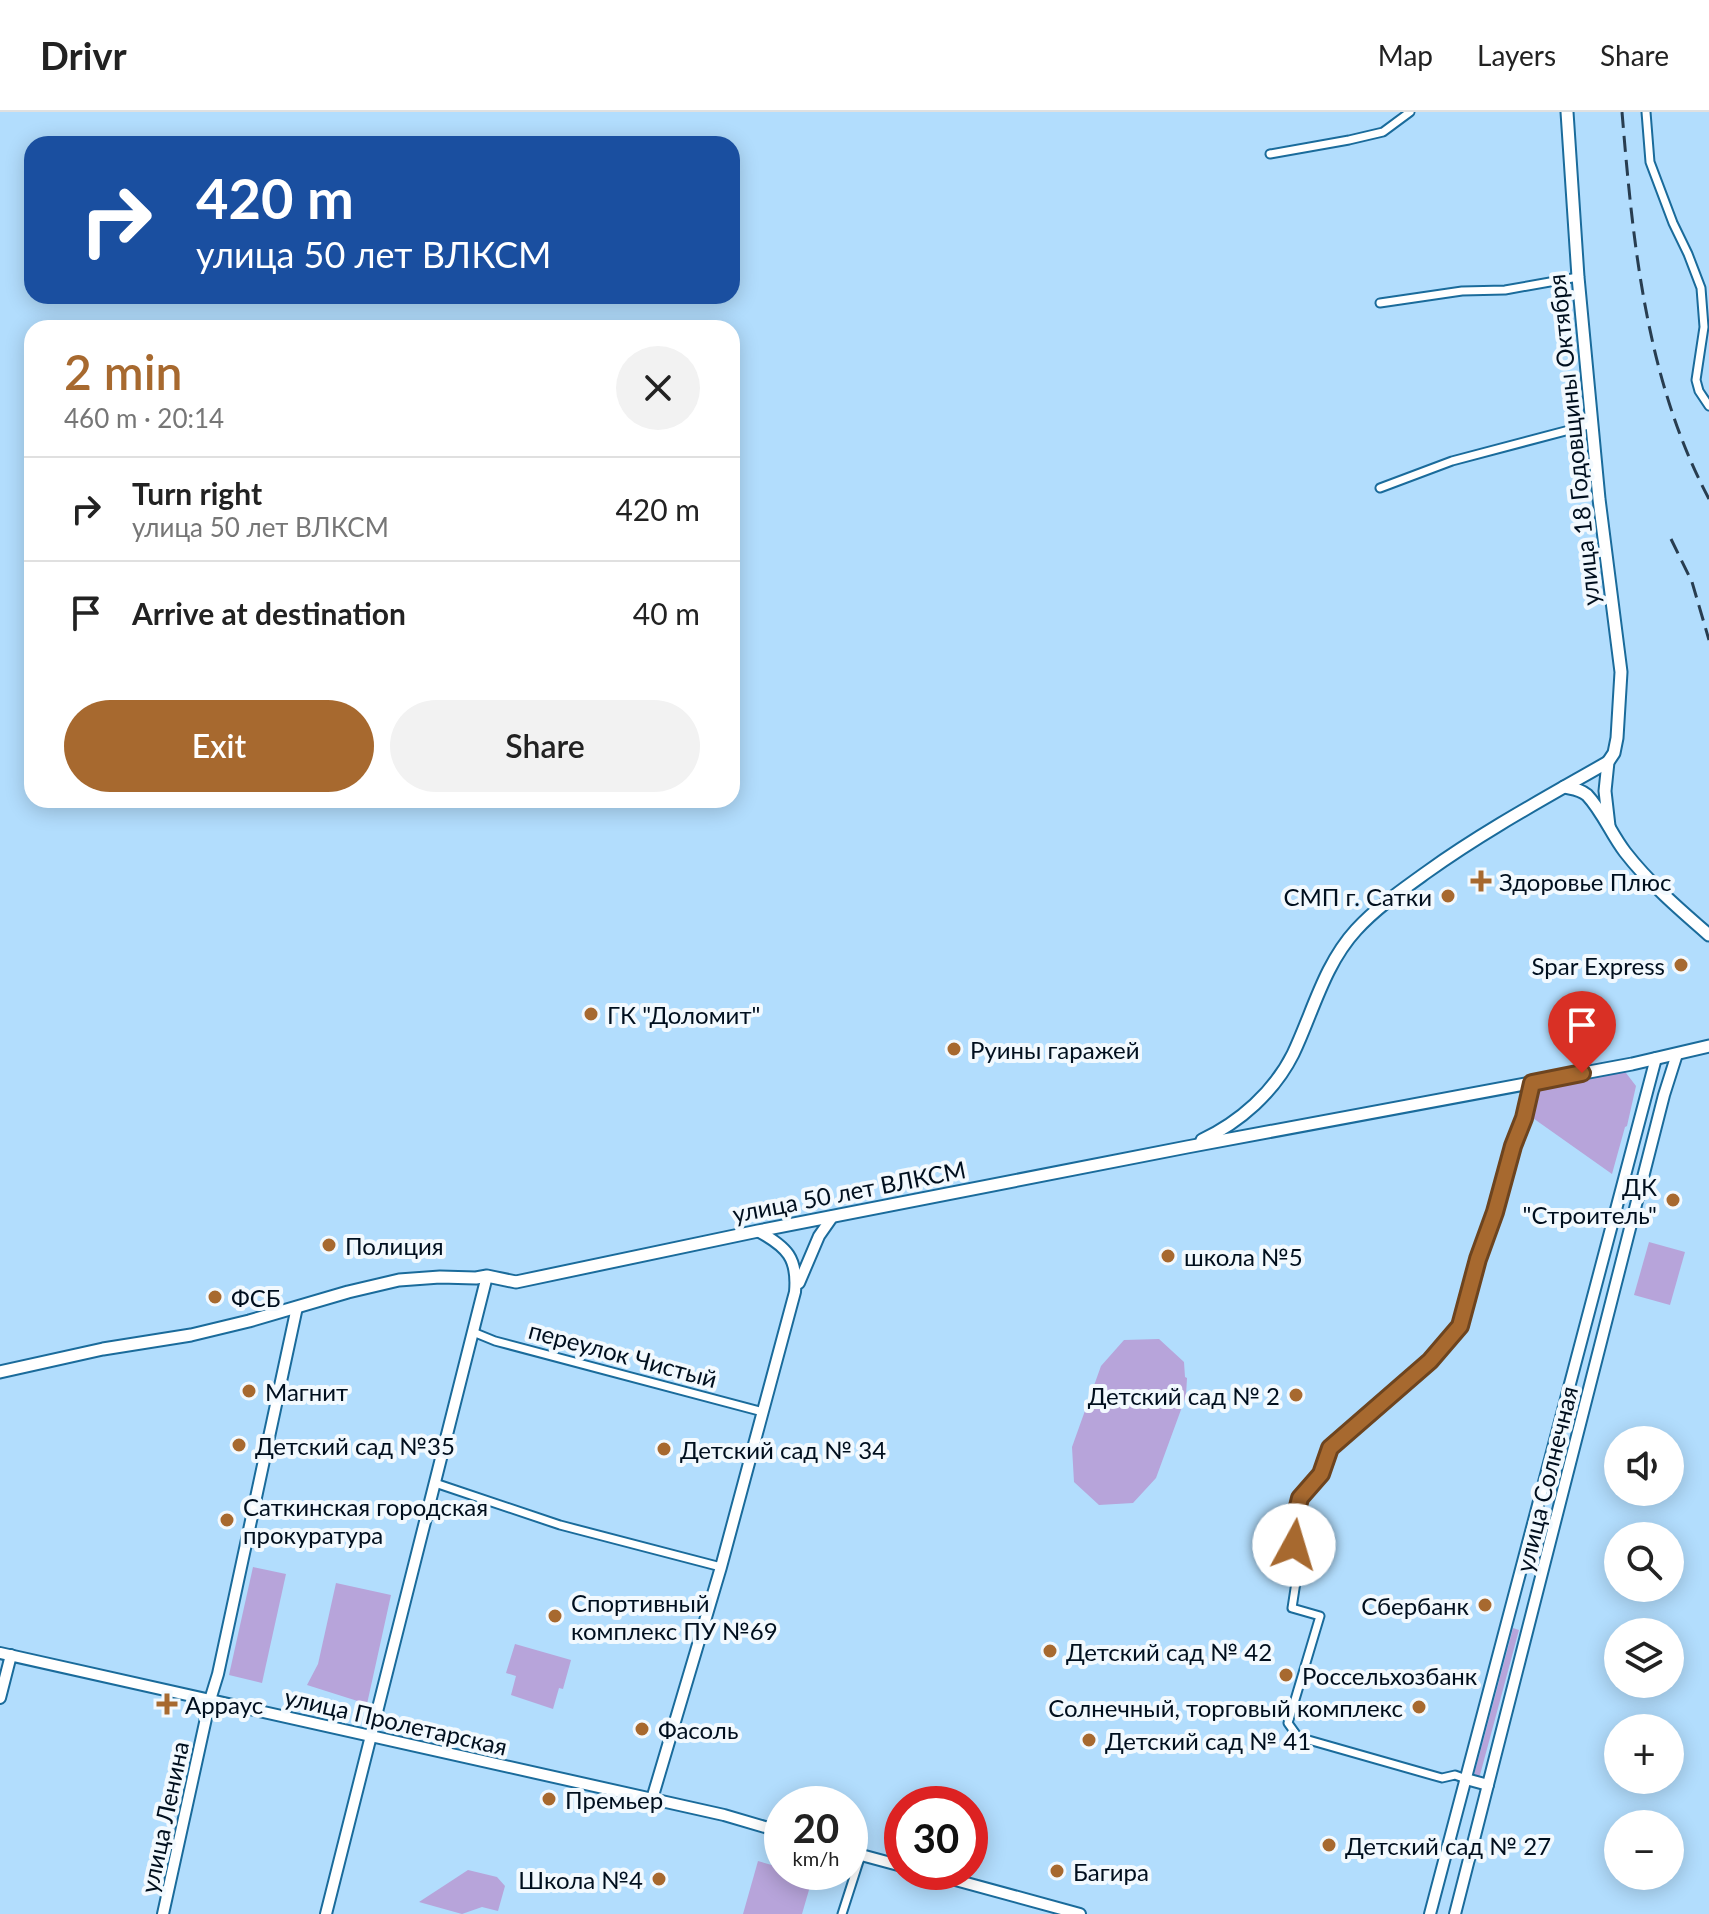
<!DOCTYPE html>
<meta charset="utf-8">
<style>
:root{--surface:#fff;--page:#f2f2f2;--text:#222;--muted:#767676;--line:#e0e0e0;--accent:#a7692f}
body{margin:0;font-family:Lato,sans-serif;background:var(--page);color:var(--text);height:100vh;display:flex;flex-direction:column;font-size:30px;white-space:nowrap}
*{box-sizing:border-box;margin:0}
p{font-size:26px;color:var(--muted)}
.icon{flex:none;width:44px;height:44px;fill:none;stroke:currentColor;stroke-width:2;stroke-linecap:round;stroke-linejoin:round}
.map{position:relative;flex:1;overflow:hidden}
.drawer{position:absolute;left:24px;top:208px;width:716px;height:488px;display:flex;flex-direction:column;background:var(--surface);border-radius:24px;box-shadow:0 4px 20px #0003}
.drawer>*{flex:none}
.banner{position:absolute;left:24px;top:24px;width:716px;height:168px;border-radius:24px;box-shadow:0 4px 20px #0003;background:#1a4fa0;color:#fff;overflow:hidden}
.fabs{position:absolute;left:1604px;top:1314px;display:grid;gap:16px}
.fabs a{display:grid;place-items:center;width:80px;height:80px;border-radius:50%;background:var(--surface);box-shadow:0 4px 20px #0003;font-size:40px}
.speed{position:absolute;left:764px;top:1674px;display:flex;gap:16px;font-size:40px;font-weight:700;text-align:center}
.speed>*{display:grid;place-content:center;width:104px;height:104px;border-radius:50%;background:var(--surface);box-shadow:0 4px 20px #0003;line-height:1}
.speed small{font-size:20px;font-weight:400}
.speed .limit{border:12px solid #d22;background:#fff;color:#111}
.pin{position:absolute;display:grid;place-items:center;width:68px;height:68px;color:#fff;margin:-82px -34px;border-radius:50% 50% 50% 0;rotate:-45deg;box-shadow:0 0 8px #0007}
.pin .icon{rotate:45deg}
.me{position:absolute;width:88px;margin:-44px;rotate:6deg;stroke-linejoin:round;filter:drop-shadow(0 0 6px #0008)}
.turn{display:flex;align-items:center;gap:28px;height:168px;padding:0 40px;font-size:36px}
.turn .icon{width:104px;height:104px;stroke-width:2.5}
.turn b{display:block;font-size:56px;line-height:68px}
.round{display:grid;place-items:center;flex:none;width:84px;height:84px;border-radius:42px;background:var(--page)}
.summary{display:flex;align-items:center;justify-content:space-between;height:136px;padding:0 40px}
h1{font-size:48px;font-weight:600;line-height:60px;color:var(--accent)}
.cta{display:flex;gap:16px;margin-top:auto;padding:16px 40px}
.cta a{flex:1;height:92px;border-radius:48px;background:var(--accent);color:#fff;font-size:32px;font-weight:600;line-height:92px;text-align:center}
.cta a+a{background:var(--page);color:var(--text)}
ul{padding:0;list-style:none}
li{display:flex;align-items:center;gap:24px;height:104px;padding:0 40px;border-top:2px solid var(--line)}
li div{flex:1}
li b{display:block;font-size:30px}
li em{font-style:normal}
header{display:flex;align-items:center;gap:48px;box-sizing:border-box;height:112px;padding:0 40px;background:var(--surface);border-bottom:2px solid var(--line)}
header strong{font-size:38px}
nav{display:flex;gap:44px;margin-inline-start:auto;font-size:28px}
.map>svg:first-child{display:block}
</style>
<header>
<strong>Drivr</strong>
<nav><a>Map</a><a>Layers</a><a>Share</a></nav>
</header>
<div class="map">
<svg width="1709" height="1802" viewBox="0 0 1709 1802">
<rect width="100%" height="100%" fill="#b2ddfd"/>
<g fill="#b7a4da">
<path d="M 1623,957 L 1636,974 L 1627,1014 L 1625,1015 L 1612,1062 L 1530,1004 L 1537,975 Z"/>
<path d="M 1649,1130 L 1685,1140 L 1670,1193 L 1634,1183 Z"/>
<path d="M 1159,1227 L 1184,1250 L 1185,1265 L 1187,1266 L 1186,1284 L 1156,1366 L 1133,1391 L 1099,1393 L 1074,1370 L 1072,1335 L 1101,1254 L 1124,1228 Z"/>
<path d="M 253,1455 L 286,1462 L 262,1571 L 229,1563 Z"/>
<path d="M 336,1471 L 391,1483 L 367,1592 L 307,1573 L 318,1552 Z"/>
<path d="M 1513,1516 L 1519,1518 L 1480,1663 L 1477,1666 L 1474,1663 Z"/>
<path d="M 515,1532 L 571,1548 L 563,1577 L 559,1576 L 553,1597 L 511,1583 L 516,1564 L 506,1561 Z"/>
<path d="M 758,1749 L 782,1756 L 782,1760 L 798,1760 L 813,1764 L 802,1802 L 743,1802 Z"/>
<path d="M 468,1758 L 497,1765 L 505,1774 L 498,1799 L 482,1795 L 462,1802 L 419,1790 Z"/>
</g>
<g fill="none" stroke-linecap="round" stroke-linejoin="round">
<defs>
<g id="street">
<path d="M 1646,0 L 1650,50 L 1673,111 L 1688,142 L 1701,176 L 1704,215 L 1696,268 L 1699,279 L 1709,294"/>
<path d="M 1270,42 L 1349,28 L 1383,20 L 1410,0"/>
<path d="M 1380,191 L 1462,179 L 1505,178 L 1578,165"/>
<path d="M 1380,376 L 1452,349 L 1592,312"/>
<path d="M 473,1220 L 495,1229 L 763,1300"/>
<path d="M 435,1371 L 560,1413 L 721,1455"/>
<path d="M 1466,1667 L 1455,1663 L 1442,1666 L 1298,1625 L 1288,1611 L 1320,1504 L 1292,1496 L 1298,1457 L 1292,1419 L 1300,1386 L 1321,1362 L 1330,1336 L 1430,1249 L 1460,1214 L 1478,1147 L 1495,1100 L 1513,1034 L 1524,1006 L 1532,971"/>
<path d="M 842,1802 L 861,1743"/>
</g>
<g id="secondary">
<path d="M 799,1171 L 819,1124 L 833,1104"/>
<path d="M 0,1541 L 724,1703 L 782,1720"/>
<path d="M 0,1586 L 11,1543"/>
<path d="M 1466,1667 L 1488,1673"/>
<path d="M 652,1687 L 721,1455 L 795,1180 C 798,1146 787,1135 758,1119"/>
<path d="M 850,1740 L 902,1754"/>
<path d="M 926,1760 L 1080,1802"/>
<path d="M 163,1802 L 210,1588 L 218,1562 L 297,1195"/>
<path d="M 326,1802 L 487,1164"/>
<path d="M 1430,1802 L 1656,946"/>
<path d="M 1455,1802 L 1664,983 L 1677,942"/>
</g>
<g id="primary">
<path d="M 1567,0 L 1578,165 L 1599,387 L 1621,560 L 1617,626 L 1614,641 L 1608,650 L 1605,679 L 1609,714"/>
<path d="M 1564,675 C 1573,677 1580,677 1587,683 C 1603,700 1611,722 1625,740 C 1649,771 1679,797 1709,823"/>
<path d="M 1202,1028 C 1240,1010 1274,980 1293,942 C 1313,900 1324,853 1356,818 C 1376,796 1402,778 1427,760 C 1484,719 1547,685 1608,650"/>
<path d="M 0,1260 L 103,1237 L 191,1223 L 249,1209 L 348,1180 L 399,1168 L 440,1165 L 476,1166 L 487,1164 L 516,1170 L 758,1119 L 1187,1035 L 1632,952 L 1709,934"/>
</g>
</defs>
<use href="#street" stroke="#1a6b9b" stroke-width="11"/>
<use href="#secondary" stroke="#1a6b9b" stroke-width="14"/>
<use href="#primary" stroke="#1a6b9b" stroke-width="15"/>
<use href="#street" stroke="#fff" stroke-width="7"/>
<use href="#secondary" stroke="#fff" stroke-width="10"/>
<use href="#primary" stroke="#fff" stroke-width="11"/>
<g stroke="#283d50" stroke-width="3" stroke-dasharray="16 8" stroke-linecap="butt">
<path d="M 1622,0 C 1633,132 1646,268 1709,387"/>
<path d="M 1671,427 L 1692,470 L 1709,528"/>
</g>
</g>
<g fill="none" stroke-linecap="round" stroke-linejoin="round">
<defs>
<path id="route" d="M 1294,1433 L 1292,1419 L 1300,1386 L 1321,1362 L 1330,1336 L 1430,1249 L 1460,1214 L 1478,1147 L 1495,1100 L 1513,1034 L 1524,1006 L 1532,971 L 1582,961"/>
</defs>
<use href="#route" stroke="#6d441f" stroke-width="20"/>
<use href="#route" stroke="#a7692f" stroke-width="14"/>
</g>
<g fill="#a7692f" stroke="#f2f9fe" stroke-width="3">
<path d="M1477 757h8v8h8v8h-8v8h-8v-8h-8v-8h8z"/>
<circle cx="1448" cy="784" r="8"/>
<circle cx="1681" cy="853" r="8"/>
<circle cx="591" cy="902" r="8"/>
<circle cx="954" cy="937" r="8"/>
<circle cx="1673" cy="1088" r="8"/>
<circle cx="329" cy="1133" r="8"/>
<circle cx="1168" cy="1144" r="8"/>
<circle cx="215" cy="1185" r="8"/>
<circle cx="249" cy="1279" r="8"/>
<circle cx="1296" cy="1283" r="8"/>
<circle cx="239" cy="1333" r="8"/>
<circle cx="664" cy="1337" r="8"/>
<circle cx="227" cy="1408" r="8"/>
<circle cx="1485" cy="1493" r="8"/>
<circle cx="555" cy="1504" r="8"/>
<circle cx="1050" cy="1539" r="8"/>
<circle cx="1286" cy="1563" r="8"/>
<path d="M163 1580h8v8h8v8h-8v8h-8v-8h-8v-8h8z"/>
<circle cx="1419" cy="1595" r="8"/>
<circle cx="642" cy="1617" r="8"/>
<circle cx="1089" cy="1628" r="8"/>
<circle cx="549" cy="1687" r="8"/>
<circle cx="1329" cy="1733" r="8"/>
<circle cx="1057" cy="1759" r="8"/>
<circle cx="659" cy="1767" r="8"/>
</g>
<g text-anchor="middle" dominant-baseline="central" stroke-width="8" stroke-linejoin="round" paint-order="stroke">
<g font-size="24" fill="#000f1e" stroke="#f2f9fe">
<text transform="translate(1573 328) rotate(-96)">улица 18 Годовщины Октября</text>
<text transform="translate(849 1079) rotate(-11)">улица 50 лет ВЛКСМ</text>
<text transform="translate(623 1242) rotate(15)">переулок Чистый</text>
<text transform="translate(1546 1367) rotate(-76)">улица Солнечная</text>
<text transform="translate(396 1609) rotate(13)">улица Пролетарская</text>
<text transform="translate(164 1705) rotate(-78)">улица Ленина</text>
</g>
<g font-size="24" fill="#000f1e" stroke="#f2f9fe" text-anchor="start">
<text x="1499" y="769">Здоровье Плюс</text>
<text x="1432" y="784" text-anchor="end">СМП г. Сатки</text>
<text x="1665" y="853" text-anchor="end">Spar Express</text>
<text x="607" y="902">ГК "Доломит"</text>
<text x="970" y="937">Руины гаражей</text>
<text x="1657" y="1074" text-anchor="end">ДК<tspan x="1657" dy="28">"Строитель"</tspan></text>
<text x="345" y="1133">Полиция</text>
<text x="1184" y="1144">школа №5</text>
<text x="231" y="1185">ФСБ</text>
<text x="265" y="1279">Магнит</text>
<text x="1280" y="1283" text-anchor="end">Детский сад № 2</text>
<text x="255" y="1333">Детский сад №35</text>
<text x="680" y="1337">Детский сад № 34</text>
<text x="243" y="1394">Саткинская городская<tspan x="243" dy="28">прокуратура</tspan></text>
<text x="571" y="1490">Спортивный<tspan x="571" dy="28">комплекс ПУ №69</tspan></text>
<text x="1469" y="1493" text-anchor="end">Сбербанк</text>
<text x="1066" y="1539">Детский сад № 42</text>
<text x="1302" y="1563">Россельхозбанк</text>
<text x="185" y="1592">Арраус</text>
<text x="1403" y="1595" text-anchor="end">Солнечный, торговый комплекс</text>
<text x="658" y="1617">Фасоль</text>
<text x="1105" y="1628">Детский сад № 41</text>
<text x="565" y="1687">Премьер</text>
<text x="1345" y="1733">Детский сад № 27</text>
<text x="1073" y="1759">Багира</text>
<text x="643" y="1767" text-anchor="end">Школа №4</text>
</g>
</g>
</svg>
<div class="fabs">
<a><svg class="icon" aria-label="sound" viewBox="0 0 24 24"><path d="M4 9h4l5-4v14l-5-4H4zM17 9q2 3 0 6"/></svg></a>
<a><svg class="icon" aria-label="search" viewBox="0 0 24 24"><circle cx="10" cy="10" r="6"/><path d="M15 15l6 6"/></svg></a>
<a><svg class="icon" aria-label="layers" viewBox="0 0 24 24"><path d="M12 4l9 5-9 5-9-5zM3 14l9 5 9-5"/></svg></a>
<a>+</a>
<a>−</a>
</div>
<div class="speed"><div>20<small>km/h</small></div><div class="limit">30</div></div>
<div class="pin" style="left:1582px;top:961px;background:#d93025"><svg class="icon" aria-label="arrive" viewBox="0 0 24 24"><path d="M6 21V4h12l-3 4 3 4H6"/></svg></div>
<svg class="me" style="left:1294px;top:1433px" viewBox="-20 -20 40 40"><circle r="19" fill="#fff"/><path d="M0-13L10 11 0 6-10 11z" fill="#a7692f"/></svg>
<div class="banner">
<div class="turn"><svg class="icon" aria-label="right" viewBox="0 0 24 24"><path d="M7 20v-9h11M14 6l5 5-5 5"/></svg><div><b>420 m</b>улица 50 лет ВЛКСМ</div></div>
</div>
<section class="drawer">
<div class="summary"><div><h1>2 min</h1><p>460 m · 20:14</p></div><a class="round"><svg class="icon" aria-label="close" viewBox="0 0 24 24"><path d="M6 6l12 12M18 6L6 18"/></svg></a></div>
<ul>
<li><svg class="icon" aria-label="right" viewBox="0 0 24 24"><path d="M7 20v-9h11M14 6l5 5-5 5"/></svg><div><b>Turn right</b><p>улица 50 лет ВЛКСМ</p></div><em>420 m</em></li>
<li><svg class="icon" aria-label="arrive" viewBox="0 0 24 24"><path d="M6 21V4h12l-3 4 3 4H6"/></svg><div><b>Arrive at destination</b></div><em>40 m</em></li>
</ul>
<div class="cta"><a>Exit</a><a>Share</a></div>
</section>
</div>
